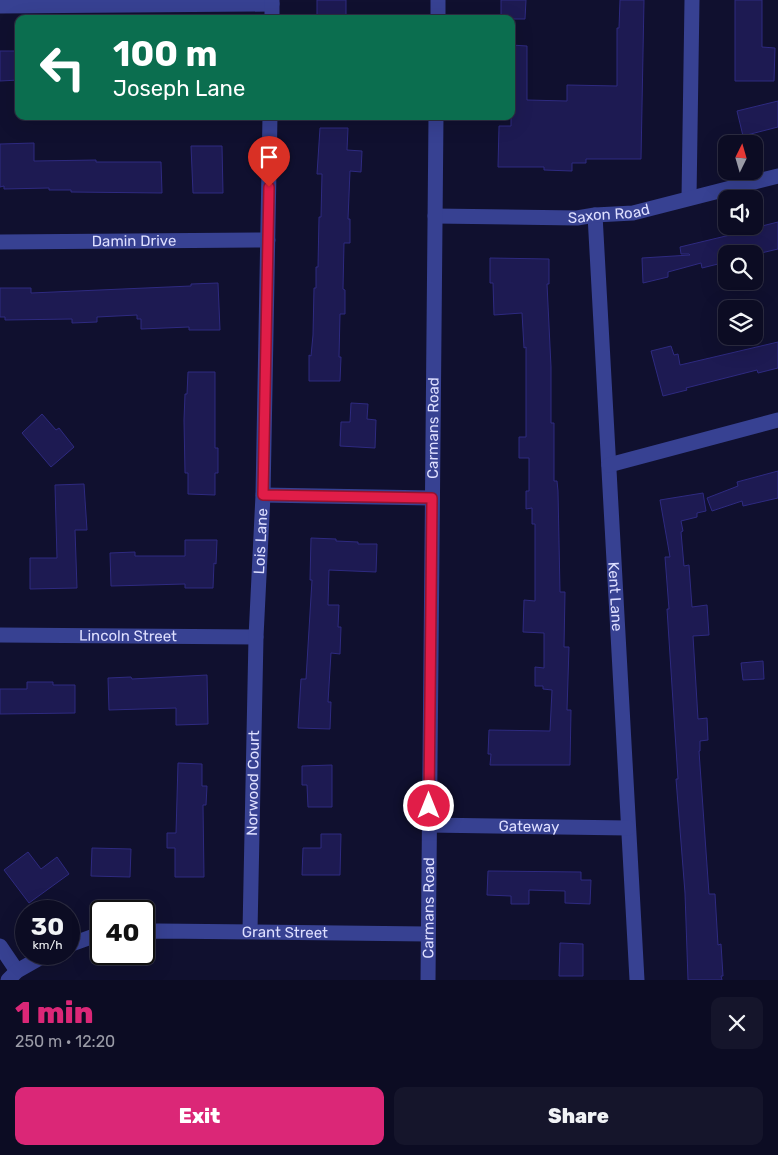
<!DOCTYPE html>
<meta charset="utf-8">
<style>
:root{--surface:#0c0c23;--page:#15152b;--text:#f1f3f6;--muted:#9a9ba6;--line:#2c2c41;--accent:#db2777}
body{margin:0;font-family:Rubik,sans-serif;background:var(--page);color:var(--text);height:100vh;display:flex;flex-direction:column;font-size:19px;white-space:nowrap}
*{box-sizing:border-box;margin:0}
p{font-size:16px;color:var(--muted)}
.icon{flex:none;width:28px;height:28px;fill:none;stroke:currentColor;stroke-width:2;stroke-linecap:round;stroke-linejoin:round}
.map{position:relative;height:980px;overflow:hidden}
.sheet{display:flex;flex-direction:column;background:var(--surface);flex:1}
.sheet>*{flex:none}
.top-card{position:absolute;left:15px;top:15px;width:500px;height:105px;border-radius:10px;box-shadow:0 5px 20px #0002,0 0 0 1px var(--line);background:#0b6e4f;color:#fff;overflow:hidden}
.needle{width:32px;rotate:5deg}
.buttons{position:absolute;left:718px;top:135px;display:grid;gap:10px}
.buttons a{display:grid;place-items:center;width:45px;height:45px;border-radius:10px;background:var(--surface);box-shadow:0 5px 20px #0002,0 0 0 1px var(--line);font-size:25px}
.speed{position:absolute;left:15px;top:900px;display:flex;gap:10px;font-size:25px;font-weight:700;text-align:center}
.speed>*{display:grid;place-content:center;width:65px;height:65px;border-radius:50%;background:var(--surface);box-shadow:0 5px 20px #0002,0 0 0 1px var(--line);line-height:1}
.speed small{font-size:12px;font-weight:400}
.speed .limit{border:2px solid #111;border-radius:8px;background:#fff;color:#111}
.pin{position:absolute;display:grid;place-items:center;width:42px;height:42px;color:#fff;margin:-51px -21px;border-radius:50% 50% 50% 0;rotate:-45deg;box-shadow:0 0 5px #0007}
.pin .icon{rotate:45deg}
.me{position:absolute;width:55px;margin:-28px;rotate:0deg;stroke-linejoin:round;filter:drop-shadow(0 0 4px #0008)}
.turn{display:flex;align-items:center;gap:18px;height:105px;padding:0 15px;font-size:22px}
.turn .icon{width:65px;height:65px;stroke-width:2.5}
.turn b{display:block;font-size:35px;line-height:42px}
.round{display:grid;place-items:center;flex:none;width:52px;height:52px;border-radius:10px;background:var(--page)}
.overview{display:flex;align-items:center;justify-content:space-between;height:85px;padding:0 15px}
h1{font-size:30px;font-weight:800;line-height:38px;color:var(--accent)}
.action{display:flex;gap:10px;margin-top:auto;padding:10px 15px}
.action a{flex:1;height:58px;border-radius:10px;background:var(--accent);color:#fff;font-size:20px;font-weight:800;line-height:58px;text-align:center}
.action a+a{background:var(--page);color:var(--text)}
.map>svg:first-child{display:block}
</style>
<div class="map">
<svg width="778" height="980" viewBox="0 0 778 980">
<rect width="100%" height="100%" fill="#10102f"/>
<g fill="#1d1a52" stroke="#2e2a80">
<rect x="317" y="0" width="29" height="19"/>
<path d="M 501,0 L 526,0 L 525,19 L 501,19 Z"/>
<path d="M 620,0 L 644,0 L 641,159 L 586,159 L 586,163 L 572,163 L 572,171 L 544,170 L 544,167 L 498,167 L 499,126 L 511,126 L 511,45 L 527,46 L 527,100 L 567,101 L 567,85 L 617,86 L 617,28 L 619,28 Z"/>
<path d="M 735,0 L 762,0 L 762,47 L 775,48 L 774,81 L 735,81 Z"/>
<path d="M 0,51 L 19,51 L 19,80 L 0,81 Z"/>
<path d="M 778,101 L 778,127 L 743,136 L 737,111 Z"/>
<path d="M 320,128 L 348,128 L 347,150 L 362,151 L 361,172 L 350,171 L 348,219 L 350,219 L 350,243 L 344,243 L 343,289 L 345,290 L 345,314 L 340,314 L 339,357 L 341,357 L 340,381 L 309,381 L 309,355 L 311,356 L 313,335 L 314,288 L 316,288 L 316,267 L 318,267 L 319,217 L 321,217 L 322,174 L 317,174 Z"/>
<path d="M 34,143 L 34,161 L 96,160 L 96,162 L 161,162 L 162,193 L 71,192 L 71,190 L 49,190 L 49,188 L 4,189 L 4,186 L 0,187 L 0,144 Z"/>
<path d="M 191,146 L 222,146 L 223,193 L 193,193 Z"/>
<path d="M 778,222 L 778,249 L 757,254 L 726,254 L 726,262 L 702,268 L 701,263 L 668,272 L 668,277 L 643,283 L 642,258 L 690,255 L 689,254 L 681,254 L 680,247 L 755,229 L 754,228 Z"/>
<path d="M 490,258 L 549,259 L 549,284 L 547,284 L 551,367 L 551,423 L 554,423 L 554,481 L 557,481 L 558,491 L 560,592 L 565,592 L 564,647 L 569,647 L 567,710 L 571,710 L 570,765 L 490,765 L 491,754 L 488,754 L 489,730 L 550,731 L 552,690 L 543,689 L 543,686 L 535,686 L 535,667 L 544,668 L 544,633 L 523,632 L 524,600 L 535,601 L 535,524 L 532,524 L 532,508 L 526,509 L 526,491 L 529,491 L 529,458 L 519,458 L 519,437 L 526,437 L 526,347 L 524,348 L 522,313 L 494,315 L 493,283 L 490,283 Z"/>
<path d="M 218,283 L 220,330 L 189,330 L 189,327 L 141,329 L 141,319 L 137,319 L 137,315 L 97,317 L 97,322 L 72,323 L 72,319 L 5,320 L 5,317 L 0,317 L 0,288 L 31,288 L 31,293 L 191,286 L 191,284 Z"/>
<path d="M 778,342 L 778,368 L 758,373 L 757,370 L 686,388 L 687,390 L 663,396 L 651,351 L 671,346 L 674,355 L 678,354 L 680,365 Z"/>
<path d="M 188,372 L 215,372 L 215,448 L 218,448 L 218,473 L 215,473 L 215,495 L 188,494 L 188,473 L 185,473 L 184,420 L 185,394 L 187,394 Z"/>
<path d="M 351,403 L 368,404 L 367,419 L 376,420 L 375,448 L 340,446 L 341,422 L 350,422 Z"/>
<path d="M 42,414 L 56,430 L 59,428 L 74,447 L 51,467 L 22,433 Z"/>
<path d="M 778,471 L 778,498 L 743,506 L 742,501 L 712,511 L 707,498 L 738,486 L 737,482 Z"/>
<path d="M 84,484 L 87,530 L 75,530 L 77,588 L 30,589 L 30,558 L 57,558 L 55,485 Z"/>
<path d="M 703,493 L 706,511 L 697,513 L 697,517 L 681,521 L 683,531 L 681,532 L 684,566 L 689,565 L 692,607 L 707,605 L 709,635 L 693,636 L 698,719 L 707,718 L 708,740 L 700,741 L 700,751 L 699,751 L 709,894 L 715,894 L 718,945 L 721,944 L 723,976 L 721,976 L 722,980 L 688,980 L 685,893 L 676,779 L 678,779 L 667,609 L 669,609 L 665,557 L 670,557 L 660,500 Z"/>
<path d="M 311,538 L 336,539 L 336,541 L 358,542 L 358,544 L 377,544 L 376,572 L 329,570 L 328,605 L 339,605 L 338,627 L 341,627 L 340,654 L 331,653 L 328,702 L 331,702 L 330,729 L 298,728 L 301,679 L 306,679 L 312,580 L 310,580 Z"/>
<path d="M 185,540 L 217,540 L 216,564 L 214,563 L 213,588 L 185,588 L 185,584 L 111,586 L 110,553 L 135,552 L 135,556 L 185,556 Z"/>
<path d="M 763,661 L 764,679 L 743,680 L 741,663 Z"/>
<path d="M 207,675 L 208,724 L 176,725 L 176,708 L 109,710 L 108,678 L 131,677 L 132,679 Z"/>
<path d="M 27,682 L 53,682 L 53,685 L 75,685 L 75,713 L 0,714 L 0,689 L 27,689 Z"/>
<path d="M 178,763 L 202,764 L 202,786 L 207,786 L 206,805 L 203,805 L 204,877 L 175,877 L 175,848 L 167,848 L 167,833 L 176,833 Z"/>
<path d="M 332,765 L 332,807 L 308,807 L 307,785 L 302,785 L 302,766 Z"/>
<path d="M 321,834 L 341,834 L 340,875 L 302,875 L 303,848 L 321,848 Z"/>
<path d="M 92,848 L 131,849 L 130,877 L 91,876 Z"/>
<path d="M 28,852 L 41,869 L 57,857 L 69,874 L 29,903 L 4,870 Z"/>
<path d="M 488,871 L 581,872 L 581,880 L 591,880 L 590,904 L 565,903 L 565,891 L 529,890 L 529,904 L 511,904 L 511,896 L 487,895 Z"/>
<path d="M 560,943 L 583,944 L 583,976 L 559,976 Z"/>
</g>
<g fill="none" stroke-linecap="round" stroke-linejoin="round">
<g stroke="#374192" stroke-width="15">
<path d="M 0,6 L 272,4"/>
<path d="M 272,19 L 272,0"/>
<path d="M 438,19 L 438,0"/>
<path d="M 689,198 L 692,0"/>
<path id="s1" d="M 595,215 C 608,470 622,725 637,980"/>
<path id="s2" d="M 435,216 L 577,218 L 595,215 L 633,213 L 778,176"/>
<path id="s3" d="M 0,242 L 268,240"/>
<path d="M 609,465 L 778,420"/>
<path d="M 263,495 L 432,498"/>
<path id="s4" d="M 0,635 L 256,637"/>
<path id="s5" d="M 429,825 L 628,828"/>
<path id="s6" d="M 250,931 L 256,637 L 263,495 L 270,116"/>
<path id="s7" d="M 144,932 L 158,931 L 427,934"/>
<path d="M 69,945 L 94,936 L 101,936"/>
<path d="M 0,946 L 17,971"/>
<path d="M 8,980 L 17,971 L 47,954"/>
<path id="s8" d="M 428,980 L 436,116"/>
</g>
</g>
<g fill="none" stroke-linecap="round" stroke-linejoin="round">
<defs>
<path id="route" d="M 269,187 L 263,495 L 432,498 L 429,806"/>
</defs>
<use href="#route" stroke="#92132f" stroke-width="12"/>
<use href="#route" stroke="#e11d48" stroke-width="9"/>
</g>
<g text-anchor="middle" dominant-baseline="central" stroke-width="5" stroke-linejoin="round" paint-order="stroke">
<g font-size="15" fill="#dedfff" stroke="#10102f">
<text stroke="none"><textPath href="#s2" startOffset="174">Saxon Road</textPath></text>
<text stroke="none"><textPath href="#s3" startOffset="134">Damin Drive</textPath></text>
<text stroke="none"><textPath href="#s8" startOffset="552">Carmans Road</textPath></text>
<text stroke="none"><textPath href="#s6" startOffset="390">Lois Lane</textPath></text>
<text stroke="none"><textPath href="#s1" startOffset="382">Kent Lane</textPath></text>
<text stroke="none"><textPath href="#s4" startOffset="128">Lincoln Street</textPath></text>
<text stroke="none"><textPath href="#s6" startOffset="148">Norwood Court</textPath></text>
<text stroke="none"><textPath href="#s5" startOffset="100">Gateway</textPath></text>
<text stroke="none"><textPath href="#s8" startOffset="72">Carmans Road</textPath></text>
<text stroke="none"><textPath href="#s7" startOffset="141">Grant Street</textPath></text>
</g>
</g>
</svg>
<div class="buttons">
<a><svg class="needle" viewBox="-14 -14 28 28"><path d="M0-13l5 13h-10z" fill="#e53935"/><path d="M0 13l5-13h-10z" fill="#9a9ba6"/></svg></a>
<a><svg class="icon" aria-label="sound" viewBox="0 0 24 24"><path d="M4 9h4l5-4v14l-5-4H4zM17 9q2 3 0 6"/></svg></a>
<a><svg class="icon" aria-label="search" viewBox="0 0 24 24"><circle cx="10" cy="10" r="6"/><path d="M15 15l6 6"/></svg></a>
<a><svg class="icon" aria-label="layers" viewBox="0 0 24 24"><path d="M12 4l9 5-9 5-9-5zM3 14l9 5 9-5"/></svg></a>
</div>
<div class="speed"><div>30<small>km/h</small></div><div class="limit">40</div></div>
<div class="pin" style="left:269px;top:187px;background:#d93025"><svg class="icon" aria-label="arrive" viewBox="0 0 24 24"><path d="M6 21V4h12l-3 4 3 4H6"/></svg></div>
<svg class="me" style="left:429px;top:806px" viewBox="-20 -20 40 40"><circle r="17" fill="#e11d48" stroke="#fff" stroke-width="3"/><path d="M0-11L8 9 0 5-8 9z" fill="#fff"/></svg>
<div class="top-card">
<div class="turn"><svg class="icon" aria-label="left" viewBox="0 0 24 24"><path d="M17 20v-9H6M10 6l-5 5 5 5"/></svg><div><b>100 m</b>Joseph Lane</div></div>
</div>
</div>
<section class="sheet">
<div class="overview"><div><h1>1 min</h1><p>250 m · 12:20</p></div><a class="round"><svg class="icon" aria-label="close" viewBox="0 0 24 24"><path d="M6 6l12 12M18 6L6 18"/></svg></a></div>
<div class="action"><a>Exit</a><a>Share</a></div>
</section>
